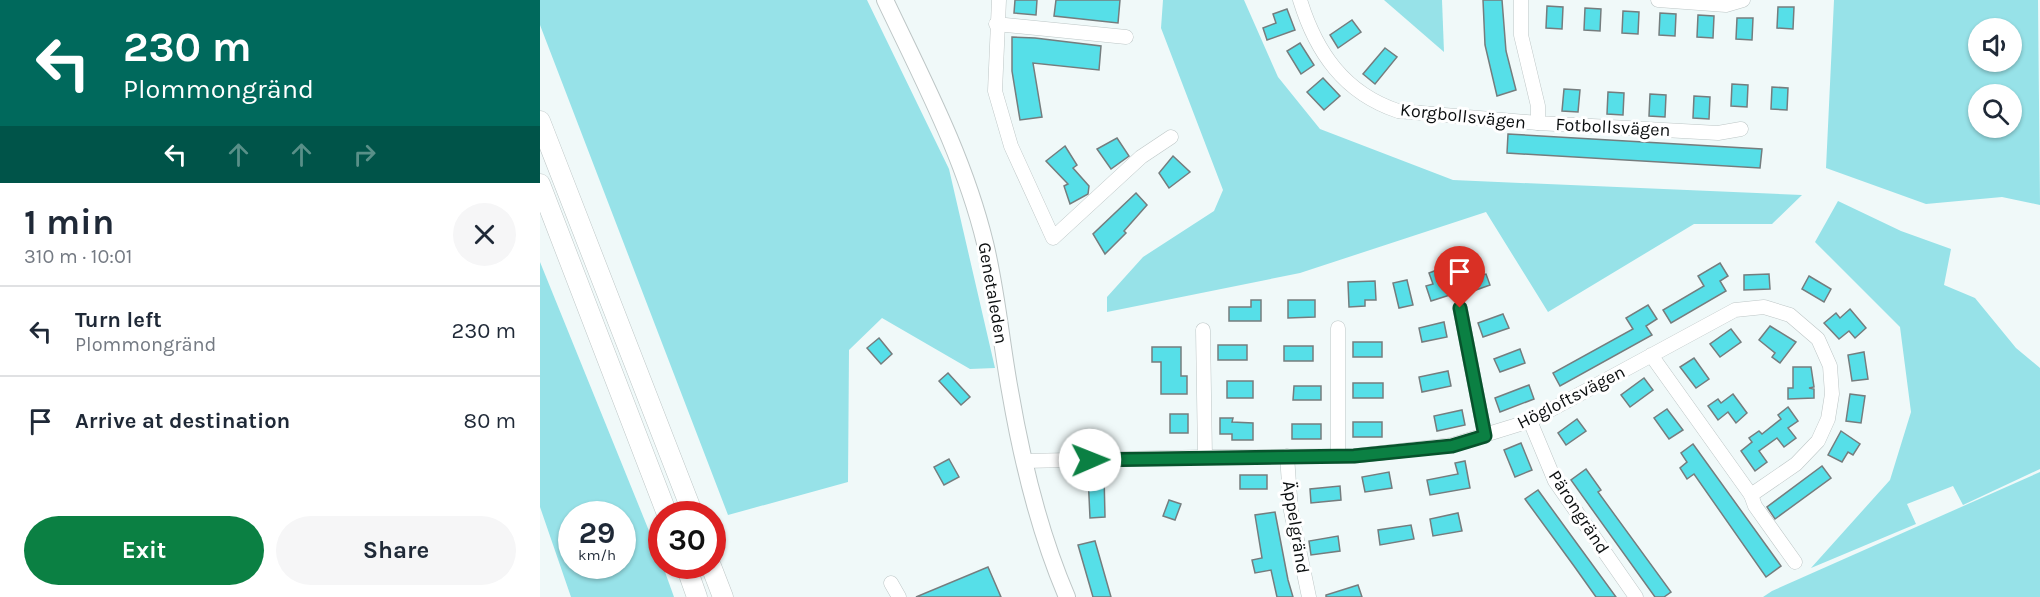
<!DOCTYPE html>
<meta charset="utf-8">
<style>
:root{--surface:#fff;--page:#f6f6f7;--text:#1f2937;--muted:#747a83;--line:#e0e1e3;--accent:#0b8043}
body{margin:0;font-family:Karla,sans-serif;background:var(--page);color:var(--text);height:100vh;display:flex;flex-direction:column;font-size:22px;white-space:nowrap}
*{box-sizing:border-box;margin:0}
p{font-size:20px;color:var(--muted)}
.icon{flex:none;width:33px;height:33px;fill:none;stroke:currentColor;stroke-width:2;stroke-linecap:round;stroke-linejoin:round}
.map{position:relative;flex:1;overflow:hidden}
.side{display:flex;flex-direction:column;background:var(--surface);width:540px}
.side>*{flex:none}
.top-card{background:#00695c;color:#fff;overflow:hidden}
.fabs{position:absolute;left:1428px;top:18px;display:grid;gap:12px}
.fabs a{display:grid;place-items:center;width:54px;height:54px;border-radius:50%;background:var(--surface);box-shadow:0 2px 4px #0004;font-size:30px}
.speed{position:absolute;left:18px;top:501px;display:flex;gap:12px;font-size:30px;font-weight:700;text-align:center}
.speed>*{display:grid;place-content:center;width:78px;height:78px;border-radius:50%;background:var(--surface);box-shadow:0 2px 4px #0004;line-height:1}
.speed small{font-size:15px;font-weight:400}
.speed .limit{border:9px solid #d22;background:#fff;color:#111}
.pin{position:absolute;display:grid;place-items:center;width:51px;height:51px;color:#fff;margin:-62px -26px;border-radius:50% 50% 50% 0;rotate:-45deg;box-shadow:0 0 6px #0007}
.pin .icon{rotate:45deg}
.me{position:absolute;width:66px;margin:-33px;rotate:89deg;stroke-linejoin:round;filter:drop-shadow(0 0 4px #0008)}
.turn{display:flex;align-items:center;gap:21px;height:126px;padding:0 24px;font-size:27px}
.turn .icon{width:78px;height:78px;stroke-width:2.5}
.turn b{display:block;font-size:42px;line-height:51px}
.lanes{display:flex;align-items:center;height:57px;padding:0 24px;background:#0003;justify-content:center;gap:30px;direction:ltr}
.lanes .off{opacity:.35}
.round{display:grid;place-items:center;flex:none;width:63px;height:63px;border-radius:32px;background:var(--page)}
.head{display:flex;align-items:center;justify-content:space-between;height:102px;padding:0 24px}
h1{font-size:36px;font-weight:700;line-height:45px}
.button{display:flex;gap:12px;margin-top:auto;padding:12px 24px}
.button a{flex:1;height:69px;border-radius:36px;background:var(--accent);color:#fff;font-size:24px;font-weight:700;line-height:69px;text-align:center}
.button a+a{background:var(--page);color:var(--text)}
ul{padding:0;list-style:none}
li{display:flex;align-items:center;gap:18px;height:90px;padding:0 24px;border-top:2px solid var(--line)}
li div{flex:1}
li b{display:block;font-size:22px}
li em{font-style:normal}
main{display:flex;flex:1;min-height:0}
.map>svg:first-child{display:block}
</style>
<main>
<section class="side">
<div class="top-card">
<div class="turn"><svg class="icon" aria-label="left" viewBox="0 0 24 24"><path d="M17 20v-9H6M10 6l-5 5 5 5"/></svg><div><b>230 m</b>Plommongränd</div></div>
<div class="lanes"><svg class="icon" aria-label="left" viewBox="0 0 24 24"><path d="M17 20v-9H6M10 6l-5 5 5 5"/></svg><svg class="icon off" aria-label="ahead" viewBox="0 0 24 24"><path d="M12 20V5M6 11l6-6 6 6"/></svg><svg class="icon off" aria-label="ahead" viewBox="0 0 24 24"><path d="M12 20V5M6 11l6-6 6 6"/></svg><svg class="icon off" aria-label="right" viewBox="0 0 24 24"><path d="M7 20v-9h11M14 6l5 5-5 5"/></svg></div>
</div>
<div class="head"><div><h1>1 min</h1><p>310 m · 10:01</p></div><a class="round"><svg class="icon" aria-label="close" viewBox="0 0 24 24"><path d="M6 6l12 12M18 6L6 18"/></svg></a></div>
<ul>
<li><svg class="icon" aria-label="left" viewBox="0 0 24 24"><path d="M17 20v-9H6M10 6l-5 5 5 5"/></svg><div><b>Turn left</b><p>Plommongränd</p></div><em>230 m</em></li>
<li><svg class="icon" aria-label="arrive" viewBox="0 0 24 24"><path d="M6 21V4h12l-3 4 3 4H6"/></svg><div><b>Arrive at destination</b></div><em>80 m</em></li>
</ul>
<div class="button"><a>Exit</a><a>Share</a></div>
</section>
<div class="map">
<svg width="1500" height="597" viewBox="0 0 1500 597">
<rect width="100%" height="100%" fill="#f0f9f9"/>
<g fill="#97e2e8" fill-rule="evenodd">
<path d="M 0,0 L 327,0 L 409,169 L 455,368 L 430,369 L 342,318 L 309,350 L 308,482 L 188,515 L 0,25 Z"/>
<path d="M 623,0 L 704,0 L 738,77 L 780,129 L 913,180 L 1262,195 L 1232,224 L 1154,224 L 1008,312 L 946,212 L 760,273 L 567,312 L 567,297 L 603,257 L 674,211 L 683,190 L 621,28 Z"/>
<path d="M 844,0 L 902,0 L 904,52 Z"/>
<path d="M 1294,0 L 1498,0 L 1500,205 L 1462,197 L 1386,204 L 1286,168 ZM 1438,28 L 1472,28 L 1472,62 L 1438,62 ZM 1438,94 L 1472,94 L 1472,128 L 1438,128 Z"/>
<path d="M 1298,201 L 1361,231 L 1411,249 L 1404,285 L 1435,298 L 1476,348 L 1500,368 L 1500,469 L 1423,505 L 1413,486 L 1367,504 L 1376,524 L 1271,568 L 1350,480 L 1371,412 L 1360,327 L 1275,242 Z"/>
<path d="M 0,262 L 120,558 L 134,597 L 31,597 L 0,507 ZM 82,514 L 82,566 L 32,566 L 32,514 Z"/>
<path d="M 1500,472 L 1500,597 L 1223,597 L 1232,591 Z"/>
</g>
<g fill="#56dfe8" stroke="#757d7e" stroke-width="1.5">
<path d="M 475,0 L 497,0 L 496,15 L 474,13 Z"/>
<path d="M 516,0 L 580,0 L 578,23 L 514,16 Z"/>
<path d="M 943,0 L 962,0 L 966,51 L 976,90 L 957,96 L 945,45 Z"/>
<path d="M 1007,6 L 1023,7 L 1022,29 L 1006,28 Z"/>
<path d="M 1238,7 L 1254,7 L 1253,29 L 1237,28 Z"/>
<path d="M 1045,8 L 1061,9 L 1060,31 L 1044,30 Z"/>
<path d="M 747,9 L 755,30 L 727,40 L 723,28 L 736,23 L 733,14 Z"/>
<path d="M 1083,11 L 1099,12 L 1098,34 L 1082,33 Z"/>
<path d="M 1120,13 L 1136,14 L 1135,36 L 1119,35 Z"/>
<path d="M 1158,15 L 1174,16 L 1173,38 L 1157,37 Z"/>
<path d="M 1197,18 L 1213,18 L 1212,40 L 1196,39 Z"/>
<path d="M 812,20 L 821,32 L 798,48 L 790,35 Z"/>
<path d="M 472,37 L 495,38 L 561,46 L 559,70 L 493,63 L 502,117 L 480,120 L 472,71 Z"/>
<path d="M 760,43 L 774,65 L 761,74 L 747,51 Z"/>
<path d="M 845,48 L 857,57 L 835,84 L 823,74 Z"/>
<path d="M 783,78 L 800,96 L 784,110 L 767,92 Z"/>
<path d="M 1192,84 L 1208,85 L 1207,107 L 1191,106 Z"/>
<path d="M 1232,87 L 1248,88 L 1247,110 L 1231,109 Z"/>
<path d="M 1024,89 L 1040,90 L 1038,112 L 1022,111 Z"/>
<path d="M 1068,92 L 1084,93 L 1083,115 L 1067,114 Z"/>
<path d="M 1110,94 L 1126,95 L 1125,117 L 1109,116 Z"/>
<path d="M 1154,96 L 1170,97 L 1169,119 L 1153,118 Z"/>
<path d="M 968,134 L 1222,149 L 1220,168 L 967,153 Z"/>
<path d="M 577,138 L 589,156 L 571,169 L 557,149 Z"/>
<path d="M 525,146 L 537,165 L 533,168 L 549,186 L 548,194 L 530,204 L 524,186 L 528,184 L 506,161 Z"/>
<path d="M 633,156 L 650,172 L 629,188 L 619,173 Z"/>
<path d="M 596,193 L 607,205 L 584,231 L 586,233 L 565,254 L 553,234 Z"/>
<path d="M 934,256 L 941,275 L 946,274 L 950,285 L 936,290 L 932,279 L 911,287 L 913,294 L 891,301 L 886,286 L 893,284 L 889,273 Z"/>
<path d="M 1180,263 L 1188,276 L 1180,281 L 1186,291 L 1131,323 L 1123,310 L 1164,286 L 1158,276 Z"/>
<path d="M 1229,274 L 1230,289 L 1204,290 L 1204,275 Z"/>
<path d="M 1269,276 L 1291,289 L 1284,302 L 1262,289 Z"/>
<path d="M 867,280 L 873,305 L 859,308 L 853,283 Z"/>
<path d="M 835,281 L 836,300 L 825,300 L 825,306 L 809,307 L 808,282 Z"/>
<path d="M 711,300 L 721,300 L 721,321 L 689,321 L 689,307 L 711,307 Z"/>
<path d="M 748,300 L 775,300 L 775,317 L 748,318 Z"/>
<path d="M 1108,305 L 1117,319 L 1106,326 L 1112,335 L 1020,386 L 1013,373 L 1093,329 L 1086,318 Z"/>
<path d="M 1310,309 L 1326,328 L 1315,338 L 1309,331 L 1299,339 L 1284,323 L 1296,313 L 1300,318 Z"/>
<path d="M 963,314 L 969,328 L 943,337 L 938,323 Z"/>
<path d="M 904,322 L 907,337 L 882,342 L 879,328 Z"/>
<path d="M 1230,326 L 1256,342 L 1240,363 L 1232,357 L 1235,353 L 1219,340 Z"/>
<path d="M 1191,329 L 1201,342 L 1180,357 L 1170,344 Z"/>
<path d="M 339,338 L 352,354 L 341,364 L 327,348 Z"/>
<rect x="813" y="342" width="29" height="15"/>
<rect x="678" y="345" width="29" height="15"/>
<rect x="744" y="346" width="29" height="15"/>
<path d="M 612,347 L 641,347 L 641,376 L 647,376 L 647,394 L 621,394 L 621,362 L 612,362 Z"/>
<path d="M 980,349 L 985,363 L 960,372 L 954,359 Z"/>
<path d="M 1324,352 L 1328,379 L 1312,381 L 1308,355 Z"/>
<path d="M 1154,358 L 1169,379 L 1156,388 L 1140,367 Z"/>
<path d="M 1253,367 L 1271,367 L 1274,387 L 1269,388 L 1274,389 L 1274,398 L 1248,399 L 1248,388 L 1253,388 Z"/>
<path d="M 908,371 L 911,386 L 882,392 L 879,377 Z"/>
<path d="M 408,373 L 430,397 L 421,405 L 399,381 Z"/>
<path d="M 1104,378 L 1113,390 L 1090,407 L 1081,395 Z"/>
<rect x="687" y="381" width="26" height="17"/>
<rect x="813" y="383" width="30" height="15"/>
<path d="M 989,385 L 994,399 L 960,412 L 955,398 Z"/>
<path d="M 754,386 L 781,386 L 781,400 L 753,400 Z"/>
<path d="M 1193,394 L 1207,413 L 1196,423 L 1188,412 L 1178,420 L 1168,406 L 1178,399 L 1181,403 Z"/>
<path d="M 1310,394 L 1325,396 L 1321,423 L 1306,421 Z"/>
<path d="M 1248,407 L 1258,421 L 1248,428 L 1256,438 L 1244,447 L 1237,438 L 1219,451 L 1227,462 L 1215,471 L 1201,451 L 1212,442 L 1209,438 L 1219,431 L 1222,434 L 1241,419 L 1238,415 Z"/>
<path d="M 1127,409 L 1143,430 L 1129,439 L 1114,418 Z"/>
<path d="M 922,410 L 925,425 L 897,431 L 894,416 Z"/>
<rect x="630" y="414" width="18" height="19"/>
<path d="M 680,418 L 693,418 L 692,422 L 713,423 L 713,440 L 692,440 L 692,434 L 680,434 Z"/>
<path d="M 1037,419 L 1046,431 L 1026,445 L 1018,433 Z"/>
<rect x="813" y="422" width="29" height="15"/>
<rect x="752" y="424" width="29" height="15"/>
<path d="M 1301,431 L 1320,444 L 1313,455 L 1308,452 L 1302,462 L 1288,455 Z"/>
<path d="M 981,443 L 992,470 L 975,477 L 964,450 Z"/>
<path d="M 1153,444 L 1241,566 L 1226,577 L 1154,474 L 1147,479 L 1140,468 L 1147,462 L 1141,453 Z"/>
<path d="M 409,459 L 419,477 L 404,485 L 394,467 Z"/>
<path d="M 925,461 L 930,488 L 890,495 L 887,480 L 918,474 L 915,463 Z"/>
<path d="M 1282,466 L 1291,478 L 1235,519 L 1227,507 Z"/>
<path d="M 1046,469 L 1061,490 L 1058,492 L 1131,592 L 1124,597 L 1115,597 L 1031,480 Z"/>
<path d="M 849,472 L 852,488 L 825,492 L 822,477 Z"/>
<path d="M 564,474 L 565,517 L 550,518 L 548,475 Z"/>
<rect x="700" y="475" width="27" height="14"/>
<path d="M 800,486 L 801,500 L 771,503 L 770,489 Z"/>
<path d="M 998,490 L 1038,545 L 1076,597 L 1056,597 L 1034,566 L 985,499 Z"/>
<path d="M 629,500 L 641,504 L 635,520 L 623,516 Z"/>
<path d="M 735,512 L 748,580 L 753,597 L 737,597 L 731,570 L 715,573 L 712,560 L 722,558 L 715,515 Z"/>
<path d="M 918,513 L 922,531 L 893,536 L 890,519 Z"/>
<path d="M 871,525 L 874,539 L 840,545 L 838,530 Z"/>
<path d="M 798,536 L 800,551 L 771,555 L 769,541 Z"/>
<path d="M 555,541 L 571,597 L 553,597 L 538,545 Z"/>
<path d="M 448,567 L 461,597 L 376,597 Z"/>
<path d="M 818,585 L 822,597 L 786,597 L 786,595 Z"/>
</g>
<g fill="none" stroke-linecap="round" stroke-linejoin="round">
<defs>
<g id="minor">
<path d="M 459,0 L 455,91 L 471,146 L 513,238 L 601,157 L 631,137"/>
<path d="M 760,0 C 776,52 804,93 858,111 L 998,123"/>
<path d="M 981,0 L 981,35 L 998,106 L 998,123 L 1178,133 L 1201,129"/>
<path d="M 1118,0 L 1186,5 L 1203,0"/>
<path d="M 456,24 L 586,37"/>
<path d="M 920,308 L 945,436"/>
<path d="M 663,330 L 665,457"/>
<path d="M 990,421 L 1015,481 L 1096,597"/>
<path d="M 747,456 L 751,511 L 769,597"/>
<path d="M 798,456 L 798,328"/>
<path d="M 484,461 L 665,457 L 814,456 L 912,445 L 990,421 L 1195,310 L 1224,307 L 1250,315 L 1278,339 L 1290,366 L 1292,394 L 1288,419 L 1278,441 L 1256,464 L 1211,495 L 1111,355"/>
<path d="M 1211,495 L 1215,506 L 1255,562"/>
<path d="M 351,583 L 359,597"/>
</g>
<path id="major" d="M 345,0 C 383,80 424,157 445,243 C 457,292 461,342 470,391 C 482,461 499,532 527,597"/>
<g id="highway">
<path d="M 0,121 L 153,514"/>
<path d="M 0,184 L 127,514"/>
<path d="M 146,566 L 157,597"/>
<path d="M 171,566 L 183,597"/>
</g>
</defs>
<use href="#minor" stroke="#bdc6c6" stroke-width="15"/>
<use href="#major" stroke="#bdc6c6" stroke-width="18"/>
<use href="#highway" stroke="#bdc6c6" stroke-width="21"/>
<use href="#minor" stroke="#fff" stroke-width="14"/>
<use href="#major" stroke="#fff" stroke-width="16"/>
<use href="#highway" stroke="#fff" stroke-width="20"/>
</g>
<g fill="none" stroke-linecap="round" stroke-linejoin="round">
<defs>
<path id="route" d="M 550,460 L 814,456 L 912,446 L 945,436 L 920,308"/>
</defs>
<use href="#route" stroke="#07532c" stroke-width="15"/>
<use href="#route" stroke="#0b8043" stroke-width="10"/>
</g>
<g text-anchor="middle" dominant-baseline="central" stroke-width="6" stroke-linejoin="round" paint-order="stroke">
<g font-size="18" fill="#0c0f10" stroke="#fff">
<text transform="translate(923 116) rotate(6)">Korgbollsvägen</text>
<text transform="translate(1073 127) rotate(3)">Fotbollsvägen</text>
<text transform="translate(453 293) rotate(80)">Genetaleden</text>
<text transform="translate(1031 397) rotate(-27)">Högloftsvägen</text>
<text transform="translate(1039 512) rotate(57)">Pärongränd</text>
<text transform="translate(756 527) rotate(81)">Äppelgränd</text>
</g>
</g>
</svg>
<div class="fabs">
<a><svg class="icon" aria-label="sound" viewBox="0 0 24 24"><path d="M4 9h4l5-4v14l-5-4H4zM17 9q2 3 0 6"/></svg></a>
<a><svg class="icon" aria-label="search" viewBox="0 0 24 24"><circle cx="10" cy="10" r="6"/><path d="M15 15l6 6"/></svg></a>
</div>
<div class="speed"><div>29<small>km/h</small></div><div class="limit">30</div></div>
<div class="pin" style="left:920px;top:308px;background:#d93025"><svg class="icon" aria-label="arrive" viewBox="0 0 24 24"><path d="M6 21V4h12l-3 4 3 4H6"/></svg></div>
<svg class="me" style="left:550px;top:460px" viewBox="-20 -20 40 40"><circle r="19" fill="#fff"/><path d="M0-13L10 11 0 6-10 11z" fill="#0b8043"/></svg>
</div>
</main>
